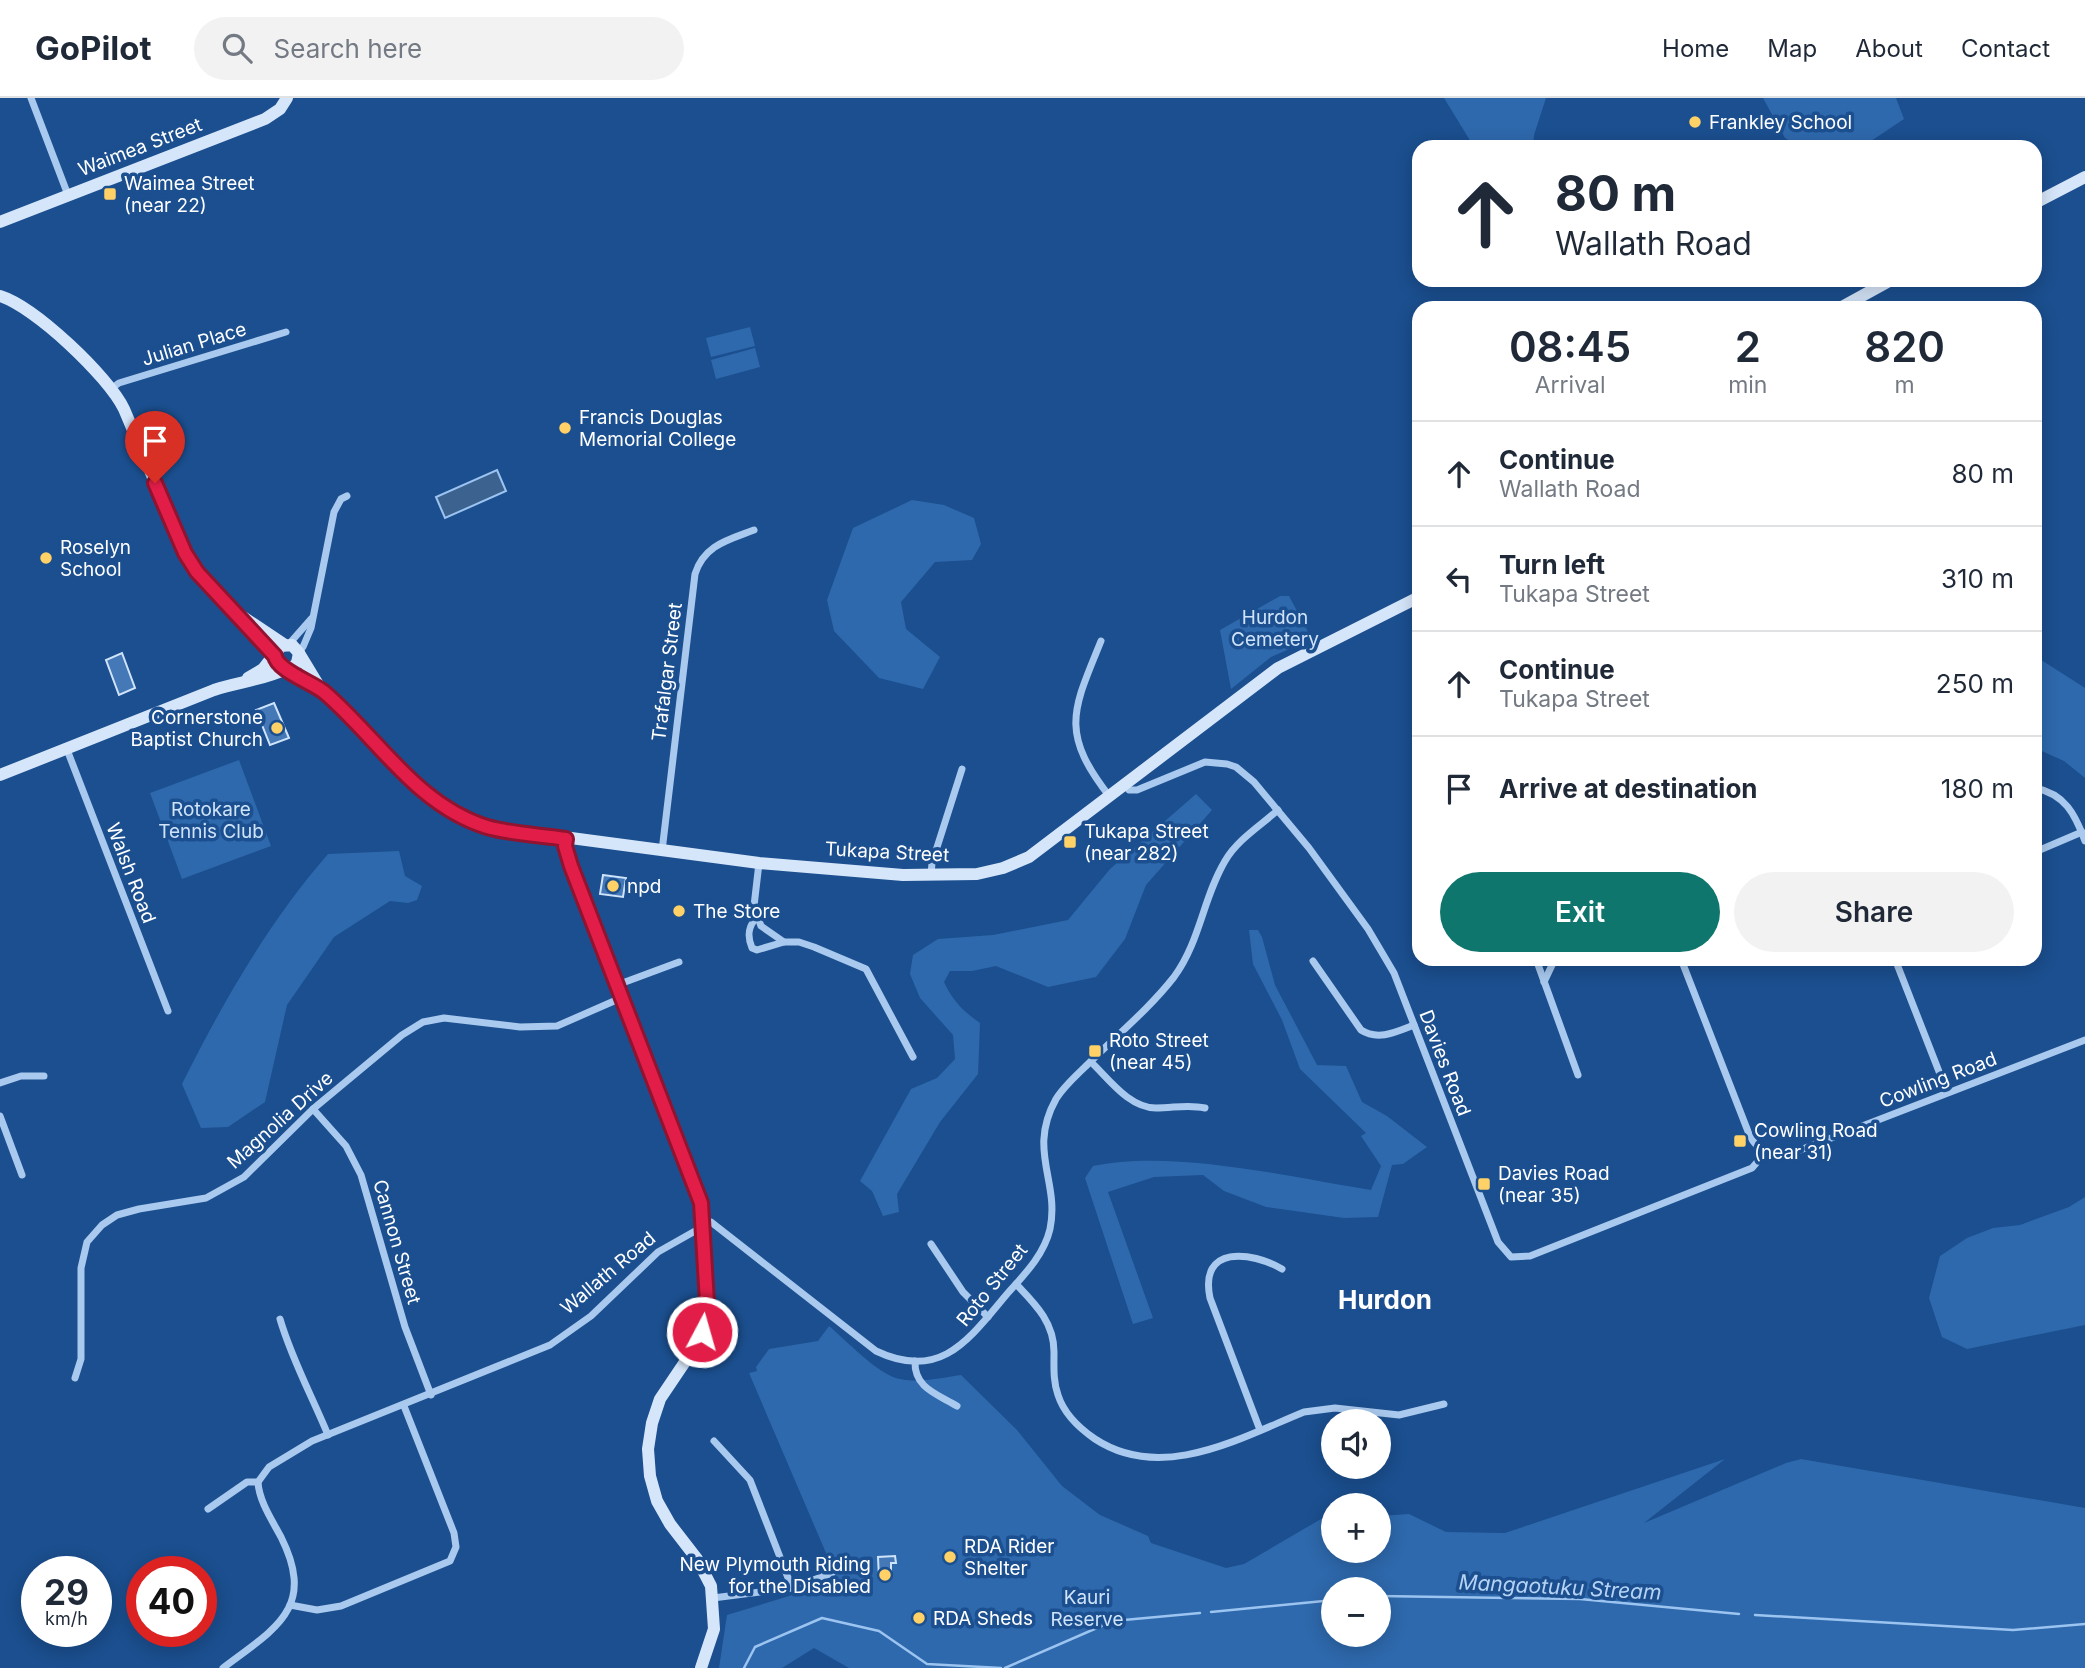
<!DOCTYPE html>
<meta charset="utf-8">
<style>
:root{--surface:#fff;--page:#f2f2f3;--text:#1f2937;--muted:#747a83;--line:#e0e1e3;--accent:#0f766e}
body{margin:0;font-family:Inter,sans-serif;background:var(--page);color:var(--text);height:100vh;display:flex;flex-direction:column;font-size:26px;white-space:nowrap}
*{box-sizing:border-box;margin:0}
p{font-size:23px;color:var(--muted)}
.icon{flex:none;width:38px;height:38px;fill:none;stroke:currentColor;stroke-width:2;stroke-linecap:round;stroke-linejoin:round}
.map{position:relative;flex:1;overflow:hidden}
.sheet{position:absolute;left:1412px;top:203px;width:630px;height:665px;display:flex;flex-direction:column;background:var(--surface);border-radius:21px;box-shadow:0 4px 18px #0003}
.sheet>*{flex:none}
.banner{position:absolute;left:1412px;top:42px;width:630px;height:147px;border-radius:21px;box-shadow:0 4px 18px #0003;background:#fff;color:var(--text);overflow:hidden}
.buttons{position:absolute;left:1321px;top:1311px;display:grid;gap:14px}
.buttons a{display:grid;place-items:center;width:70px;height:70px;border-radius:50%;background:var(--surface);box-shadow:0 4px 18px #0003;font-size:35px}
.speed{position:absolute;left:21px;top:1458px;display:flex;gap:14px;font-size:35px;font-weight:700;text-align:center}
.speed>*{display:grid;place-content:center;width:91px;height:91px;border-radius:50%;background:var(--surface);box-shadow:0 4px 18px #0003;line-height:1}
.speed small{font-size:18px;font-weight:400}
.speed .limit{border:10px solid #d22;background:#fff;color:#111}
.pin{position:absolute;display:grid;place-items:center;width:60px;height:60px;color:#fff;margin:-72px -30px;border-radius:50% 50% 50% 0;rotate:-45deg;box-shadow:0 0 7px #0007}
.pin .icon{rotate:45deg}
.me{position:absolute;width:77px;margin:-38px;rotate:6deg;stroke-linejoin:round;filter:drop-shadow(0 0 5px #0008)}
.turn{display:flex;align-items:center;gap:24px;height:147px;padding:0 28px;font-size:32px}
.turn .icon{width:91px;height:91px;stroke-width:2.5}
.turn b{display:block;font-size:49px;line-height:60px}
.eta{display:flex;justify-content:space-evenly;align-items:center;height:119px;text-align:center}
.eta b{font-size:42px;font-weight:600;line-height:49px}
.cta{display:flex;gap:14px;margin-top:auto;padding:14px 28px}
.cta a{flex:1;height:80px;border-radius:42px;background:var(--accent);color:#fff;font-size:28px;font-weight:600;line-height:80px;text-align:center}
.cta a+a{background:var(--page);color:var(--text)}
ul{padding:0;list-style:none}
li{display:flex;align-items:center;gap:21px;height:105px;padding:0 28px;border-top:2px solid var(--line)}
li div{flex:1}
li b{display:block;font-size:26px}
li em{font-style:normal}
header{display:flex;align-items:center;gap:42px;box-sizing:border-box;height:98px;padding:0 35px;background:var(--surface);border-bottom:2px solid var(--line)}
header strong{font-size:33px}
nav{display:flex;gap:38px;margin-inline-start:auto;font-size:24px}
.search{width:490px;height:63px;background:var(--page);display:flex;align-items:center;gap:18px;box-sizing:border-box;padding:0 24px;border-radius:38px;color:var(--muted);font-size:26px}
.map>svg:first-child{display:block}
</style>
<header>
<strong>GoPilot</strong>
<div class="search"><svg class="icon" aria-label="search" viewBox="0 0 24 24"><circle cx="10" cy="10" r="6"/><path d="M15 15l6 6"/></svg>Search here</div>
<nav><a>Home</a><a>Map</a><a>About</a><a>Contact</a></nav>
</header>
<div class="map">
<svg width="2085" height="1570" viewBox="0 0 2085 1570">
<rect width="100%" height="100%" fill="#1b4f8f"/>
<g fill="#2e69ad" fill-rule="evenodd">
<path d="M 1444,0 L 1546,0 L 1534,37 L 1533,49 L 1474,49 Z"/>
<path d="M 1763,0 L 1896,0 L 1904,21 L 1862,49 L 1801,49 L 1785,40 Z"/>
<path d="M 750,229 L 755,248 L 711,259 L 706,240 Z"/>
<path d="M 755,250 L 760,269 L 716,281 L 711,262 Z"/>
<path d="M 912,402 L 944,407 L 974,420 L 981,446 L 972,462 L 935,464 L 901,504 L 906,531 L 940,559 L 923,591 L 879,580 L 834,533 L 827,502 L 853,430 Z"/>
<path d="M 1280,498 L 1289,498 L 1312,541 L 1271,559 L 1231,591 L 1220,532 Z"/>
<path d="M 2035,558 L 2085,590 L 2085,680 L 2064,663 L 2035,650 Z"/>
<path d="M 239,662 L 271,748 L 182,781 L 150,695 Z"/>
<path d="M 1196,696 L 1212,712 L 1146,787 L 1125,841 L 1096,879 L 1048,889 L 996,868 L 972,873 L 950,873 L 944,884 C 952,902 964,914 980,925 L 978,976 L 940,1024 L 897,1096 L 899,1114 L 883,1118 L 872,1093 L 860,1083 L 911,991 L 937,980 L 955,961 L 953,937 L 920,900 L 910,876 L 913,857 L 938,841 L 993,837 L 1068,822 L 1110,771 Z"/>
<path d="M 399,753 L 405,778 L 422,788 L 417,802 L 408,805 L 390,803 L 334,839 L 287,907 L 265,1004 L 228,1029 L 201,1030 L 182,986 C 223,904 268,825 328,756 Z"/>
<path d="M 1249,832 L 1258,832 L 1262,839 L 1275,887 L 1317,967 L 1346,968 L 1362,1004 L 1387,1018 L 1427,1049 L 1403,1066 L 1392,1067 L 1378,1119 L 1344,1120 L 1266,1109 L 1224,1093 L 1203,1077 L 1154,1079 L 1108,1094 L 1153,1220 L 1133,1226 L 1085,1080 L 1093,1068 C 1172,1051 1290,1079 1371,1092 L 1381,1068 L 1361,1038 L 1366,1035 L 1300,971 L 1282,922 L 1253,866 Z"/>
<path d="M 2085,1099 L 2085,1227 L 1967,1251 L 1942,1239 L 1929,1200 L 1940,1158 L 1967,1140 L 1993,1130 L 2020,1127 L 2069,1109 Z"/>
<path d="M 829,1228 C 846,1242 878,1277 900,1281 C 920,1285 941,1280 961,1277 L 1017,1332 L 1062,1388 L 1100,1417 L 1148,1438 L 1151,1445 L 1226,1470 L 1244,1466 L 1321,1421 L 1333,1421 L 1334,1452 L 1379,1452 L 1379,1418 L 1409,1416 L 1446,1434 L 1505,1435 L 1725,1361 L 1644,1425 L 1786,1365 L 1801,1361 L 2085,1410 L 2085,1570 L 849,1570 L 814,1550 L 782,1570 L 719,1570 L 727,1517 L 838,1483 L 749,1275 L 757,1273 L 756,1269 L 769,1251 L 818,1243 ZM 1334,1491 L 1379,1491 L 1379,1536 L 1334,1536 Z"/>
</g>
<path fill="#3c6290" stroke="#9cc4f0" stroke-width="2" d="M 497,372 L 506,393 L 445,420 L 436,399 Z"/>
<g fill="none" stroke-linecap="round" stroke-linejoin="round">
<g stroke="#9cc4f0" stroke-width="2.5">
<path d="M 1379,1498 L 1580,1501 L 1739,1516"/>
<path d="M 1211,1514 L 1334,1502"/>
<path d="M 1755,1517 L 2013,1532 L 2085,1526"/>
<path d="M 744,1570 L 755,1549 L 822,1520 L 879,1533 L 927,1566 L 1001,1570"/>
<path d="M 1005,1570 L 1113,1523 L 1200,1515"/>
</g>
</g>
<g fill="#4478b7" stroke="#cfe3fa" stroke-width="2">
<path d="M 122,555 L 135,590 L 119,597 L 106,562 Z"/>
<path d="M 274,605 L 289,640 L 270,647 L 256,612 Z"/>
<path d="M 603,777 L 626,780 L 623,799 L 600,796 Z"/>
<path d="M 895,1458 L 896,1465 L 891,1465 L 891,1479 L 879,1480 L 878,1459 Z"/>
</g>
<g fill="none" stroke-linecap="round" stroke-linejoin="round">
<g stroke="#a9c9ee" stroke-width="7">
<path d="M 31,0 L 68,97"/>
<path d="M 112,290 L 119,285 L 286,234"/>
<path d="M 1101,543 C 1073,612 1059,634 1110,699"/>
<path d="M 289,546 L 311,521"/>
<path d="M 297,552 L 303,549 L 311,530 L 334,414 L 341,401 L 347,398"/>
<path d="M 66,649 L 168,913"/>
<path d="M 1125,687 L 1129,692 L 1137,692 L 1205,664 L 1227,666 L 1236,669 L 1254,684 L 1309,750 L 1368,831 L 1394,875 L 1498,1144 L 1511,1159 L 1530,1158 L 1752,1070 L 1765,1055"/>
<path d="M 2035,690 C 2065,696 2075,716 2085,743"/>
<path d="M 662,753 L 695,476 C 704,447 728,442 754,432"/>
<path d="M 2035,754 L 2082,734"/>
<path d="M 759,765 L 754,808 L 761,828 L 784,844 L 799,844 L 814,849 L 866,871 L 913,959"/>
<path d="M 931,777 L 932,765 L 962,671"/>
<path d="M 756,820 C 748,829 747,838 752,850 L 757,852 L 784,844"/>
<path d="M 1536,861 L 1578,977"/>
<path d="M 1681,861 L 1749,1036 C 1759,1057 1774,1060 1795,1054 L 2085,942"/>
<path d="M 1895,861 L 1947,994"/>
<path d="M 1313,863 L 1361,932 C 1378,943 1396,934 1414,927"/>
<path d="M 1544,884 L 1553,865 L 1564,861"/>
<path d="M 617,887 L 679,864"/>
<path d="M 1091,964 C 1109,981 1129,1010 1156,1010 C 1174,1010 1188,1006 1205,1010"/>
<path d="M 0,985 L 21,978 L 44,978"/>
<path d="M 313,1011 L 346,1048 L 361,1077 L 405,1229 L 431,1297"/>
<path d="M 0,1018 L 22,1077"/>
<path d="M 931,1146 L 963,1194 L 988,1219"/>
<path d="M 1016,1186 C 1035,1206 1054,1224 1054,1254 C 1054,1269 1053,1283 1058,1297 C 1064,1316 1079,1330 1095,1341 C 1162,1385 1240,1340 1304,1314 L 1335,1310 L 1399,1317 L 1444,1306"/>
<path d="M 280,1221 C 292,1262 312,1298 328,1337"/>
<path d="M 915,1263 C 914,1290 937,1296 957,1308"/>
<path d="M 75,1280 L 81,1261 L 81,1170 L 87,1144 L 102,1127 L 117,1117 L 139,1111 L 206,1100 L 244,1079 L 313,1011 L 402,937 L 423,924 L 444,920 L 520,929 L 557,928 L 621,900"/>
<path d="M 1260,1332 L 1210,1200 C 1199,1147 1251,1153 1282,1171"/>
<path d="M 714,1343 L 750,1382 L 792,1490"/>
<path d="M 208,1411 L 247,1384 L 258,1384 L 269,1369 L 312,1343 L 550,1247 L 591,1218 L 658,1154 L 711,1124 L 876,1253 C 941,1284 969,1241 1007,1196 C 1024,1177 1044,1157 1050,1131 C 1060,1083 1027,1053 1056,1001 C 1064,988 1077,977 1088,966 C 1116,938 1149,911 1174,879 C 1200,844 1203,800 1225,763 C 1237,742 1260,728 1278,712"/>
<path d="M 713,1500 L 792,1490 L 832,1475"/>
<path d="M 290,1507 L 317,1512 L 341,1508 L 450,1463 L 456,1449 L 454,1435 L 404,1308"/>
<path d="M 223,1570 C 274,1531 317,1511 281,1439 C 272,1422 259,1403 258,1384"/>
</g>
<g stroke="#d6e6fa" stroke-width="12">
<path d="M 2035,105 L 2085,79"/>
<path d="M 0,124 L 265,21 L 280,11 L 287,0"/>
<path d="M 0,198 C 35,209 108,278 124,311 L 185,455 L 213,493 L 275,558"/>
<path d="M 1840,210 L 1891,182"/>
<path d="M 243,519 L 285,547"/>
<path d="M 299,555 L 322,593"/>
<path d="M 288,571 C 299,580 313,586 324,595 C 381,643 414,701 488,729 L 759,765 L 903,777 L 977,776 L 1003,770 L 1029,759 L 1278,570 L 1419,499"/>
<path d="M 248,580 L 263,571 L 281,548 L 292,547 L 299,555 L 297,565 L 292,570 L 281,569"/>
<path d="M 0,677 L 214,592 C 238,584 263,582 286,571"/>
<path d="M 566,741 L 567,757 L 704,1116 L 706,1221 L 697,1246 L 660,1301 L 652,1325 L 648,1351 L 650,1378 L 657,1403 L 670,1426 L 697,1461 L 711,1488 L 714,1531 L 701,1570"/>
</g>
</g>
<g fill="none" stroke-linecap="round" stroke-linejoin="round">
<defs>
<path id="route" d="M 155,385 L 185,455 L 197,474 L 275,558 C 277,572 311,584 324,594 C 377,639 416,707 487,729 C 512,736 540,737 566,741 L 565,748 L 571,768 L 701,1105 L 707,1204 L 702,1234"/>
</defs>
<use href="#route" stroke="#92132f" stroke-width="18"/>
<use href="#route" stroke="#e11d48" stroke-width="12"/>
</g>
<g fill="#ffd166" stroke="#1b4f8f" stroke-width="2.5">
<circle cx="1695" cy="24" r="7"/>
<rect x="103" y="89" width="14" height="14" rx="3.5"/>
<circle cx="565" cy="330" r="7"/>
<circle cx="46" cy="460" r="7"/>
<circle cx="277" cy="630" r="7"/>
<rect x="1063" y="737" width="14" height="14" rx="3.5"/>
<circle cx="613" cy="788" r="7"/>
<circle cx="679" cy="813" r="7"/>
<rect x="1088" y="946" width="14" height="14" rx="3.5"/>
<rect x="1733" y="1036" width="14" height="14" rx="3.5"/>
<rect x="1477" y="1079" width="14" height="14" rx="3.5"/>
<circle cx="950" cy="1459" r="7"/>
<circle cx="885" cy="1477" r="7"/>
<circle cx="919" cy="1520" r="7"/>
</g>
<g text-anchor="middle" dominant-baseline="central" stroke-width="7" stroke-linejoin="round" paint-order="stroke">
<g font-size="19" fill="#fff" stroke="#1b4f8f" text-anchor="start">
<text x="1709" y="24">Frankley School</text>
<text x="124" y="85">Waimea Street<tspan x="124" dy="22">(near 22)</tspan></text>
<text x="579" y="319">Francis Douglas<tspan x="579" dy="22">Memorial College</tspan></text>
<text x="60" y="449">Roselyn<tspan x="60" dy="22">School</tspan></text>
<text x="263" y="619" text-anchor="end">Cornerstone<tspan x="263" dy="22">Baptist Church</tspan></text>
<text x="1084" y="733">Tukapa Street<tspan x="1084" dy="22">(near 282)</tspan></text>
<text x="627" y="788">npd</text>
<text x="693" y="813">The Store</text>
<text x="1109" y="942">Roto Street<tspan x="1109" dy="22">(near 45)</tspan></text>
<text x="1754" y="1032">Cowling Road<tspan x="1754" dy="22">(near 31)</tspan></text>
<text x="1498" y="1075">Davies Road<tspan x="1498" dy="22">(near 35)</tspan></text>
<text x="964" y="1448">RDA Rider<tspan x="964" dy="22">Shelter</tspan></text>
<text x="871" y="1466" text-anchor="end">New Plymouth Riding<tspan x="871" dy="22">for the Disabled</tspan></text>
<text x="933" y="1520">RDA Sheds</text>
</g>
<g font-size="19" fill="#fff" stroke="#1b4f8f">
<text transform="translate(140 49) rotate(-21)">Waimea Street</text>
<text transform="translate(194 246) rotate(-17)">Julian Place</text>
<text transform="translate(667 574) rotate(-83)">Trafalgar Street</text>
<text transform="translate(887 754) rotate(3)">Tukapa Street</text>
<text transform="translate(131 775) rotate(69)">Walsh Road</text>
<text transform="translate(1445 965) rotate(69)">Davies Road</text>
<text transform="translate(1938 982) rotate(-21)">Cowling Road</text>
<text transform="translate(280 1022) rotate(-42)">Magnolia Drive</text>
<text transform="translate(397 1144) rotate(74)">Cannon Street</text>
<text transform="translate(608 1175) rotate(-40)">Wallath Road</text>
<text transform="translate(992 1187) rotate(-51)">Roto Street</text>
</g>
<g font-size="19" fill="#cfe3fa" stroke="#1b4f8f">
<text x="1275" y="519">Hurdon<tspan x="1275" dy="22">Cemetery</tspan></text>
<text x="211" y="711">Rotokare<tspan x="211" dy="22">Tennis Club</tspan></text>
<text x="1087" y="1499">Kauri<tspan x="1087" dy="22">Reserve</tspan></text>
</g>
<g font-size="21" font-style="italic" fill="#b5d3f5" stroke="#1b4f8f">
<text transform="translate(1560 1489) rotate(3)">Mangaotuku Stream</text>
</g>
<g font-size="26" font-weight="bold" fill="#fff" stroke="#1b4f8f">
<text x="1385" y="1201">Hurdon</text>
</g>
</g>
</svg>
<div class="buttons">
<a><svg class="icon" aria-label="sound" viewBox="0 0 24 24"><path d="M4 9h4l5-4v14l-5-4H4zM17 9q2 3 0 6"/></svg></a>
<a>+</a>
<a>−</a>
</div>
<div class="speed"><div>29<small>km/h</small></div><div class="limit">40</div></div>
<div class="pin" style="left:155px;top:385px;background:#d93025"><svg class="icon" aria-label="arrive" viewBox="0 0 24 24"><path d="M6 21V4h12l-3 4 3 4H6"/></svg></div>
<svg class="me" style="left:702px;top:1234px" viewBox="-20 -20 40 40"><circle r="17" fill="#e11d48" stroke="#fff" stroke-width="3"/><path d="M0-11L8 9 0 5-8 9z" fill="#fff"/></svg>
<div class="banner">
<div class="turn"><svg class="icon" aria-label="ahead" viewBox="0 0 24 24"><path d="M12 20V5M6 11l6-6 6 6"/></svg><div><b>80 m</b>Wallath Road</div></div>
</div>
<section class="sheet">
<div class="eta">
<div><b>08:45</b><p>Arrival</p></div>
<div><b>2</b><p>min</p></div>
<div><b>820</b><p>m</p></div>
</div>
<ul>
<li><svg class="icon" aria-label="ahead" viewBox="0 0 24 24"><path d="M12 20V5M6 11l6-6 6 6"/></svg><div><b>Continue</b><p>Wallath Road</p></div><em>80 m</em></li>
<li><svg class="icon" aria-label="left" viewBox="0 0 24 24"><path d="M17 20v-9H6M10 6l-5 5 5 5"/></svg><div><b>Turn left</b><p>Tukapa Street</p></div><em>310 m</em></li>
<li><svg class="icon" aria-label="ahead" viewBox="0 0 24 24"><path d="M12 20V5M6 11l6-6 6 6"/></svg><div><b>Continue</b><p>Tukapa Street</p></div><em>250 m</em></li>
<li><svg class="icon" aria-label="arrive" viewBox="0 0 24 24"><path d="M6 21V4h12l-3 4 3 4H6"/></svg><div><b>Arrive at destination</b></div><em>180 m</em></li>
</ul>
<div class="cta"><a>Exit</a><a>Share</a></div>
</section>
</div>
